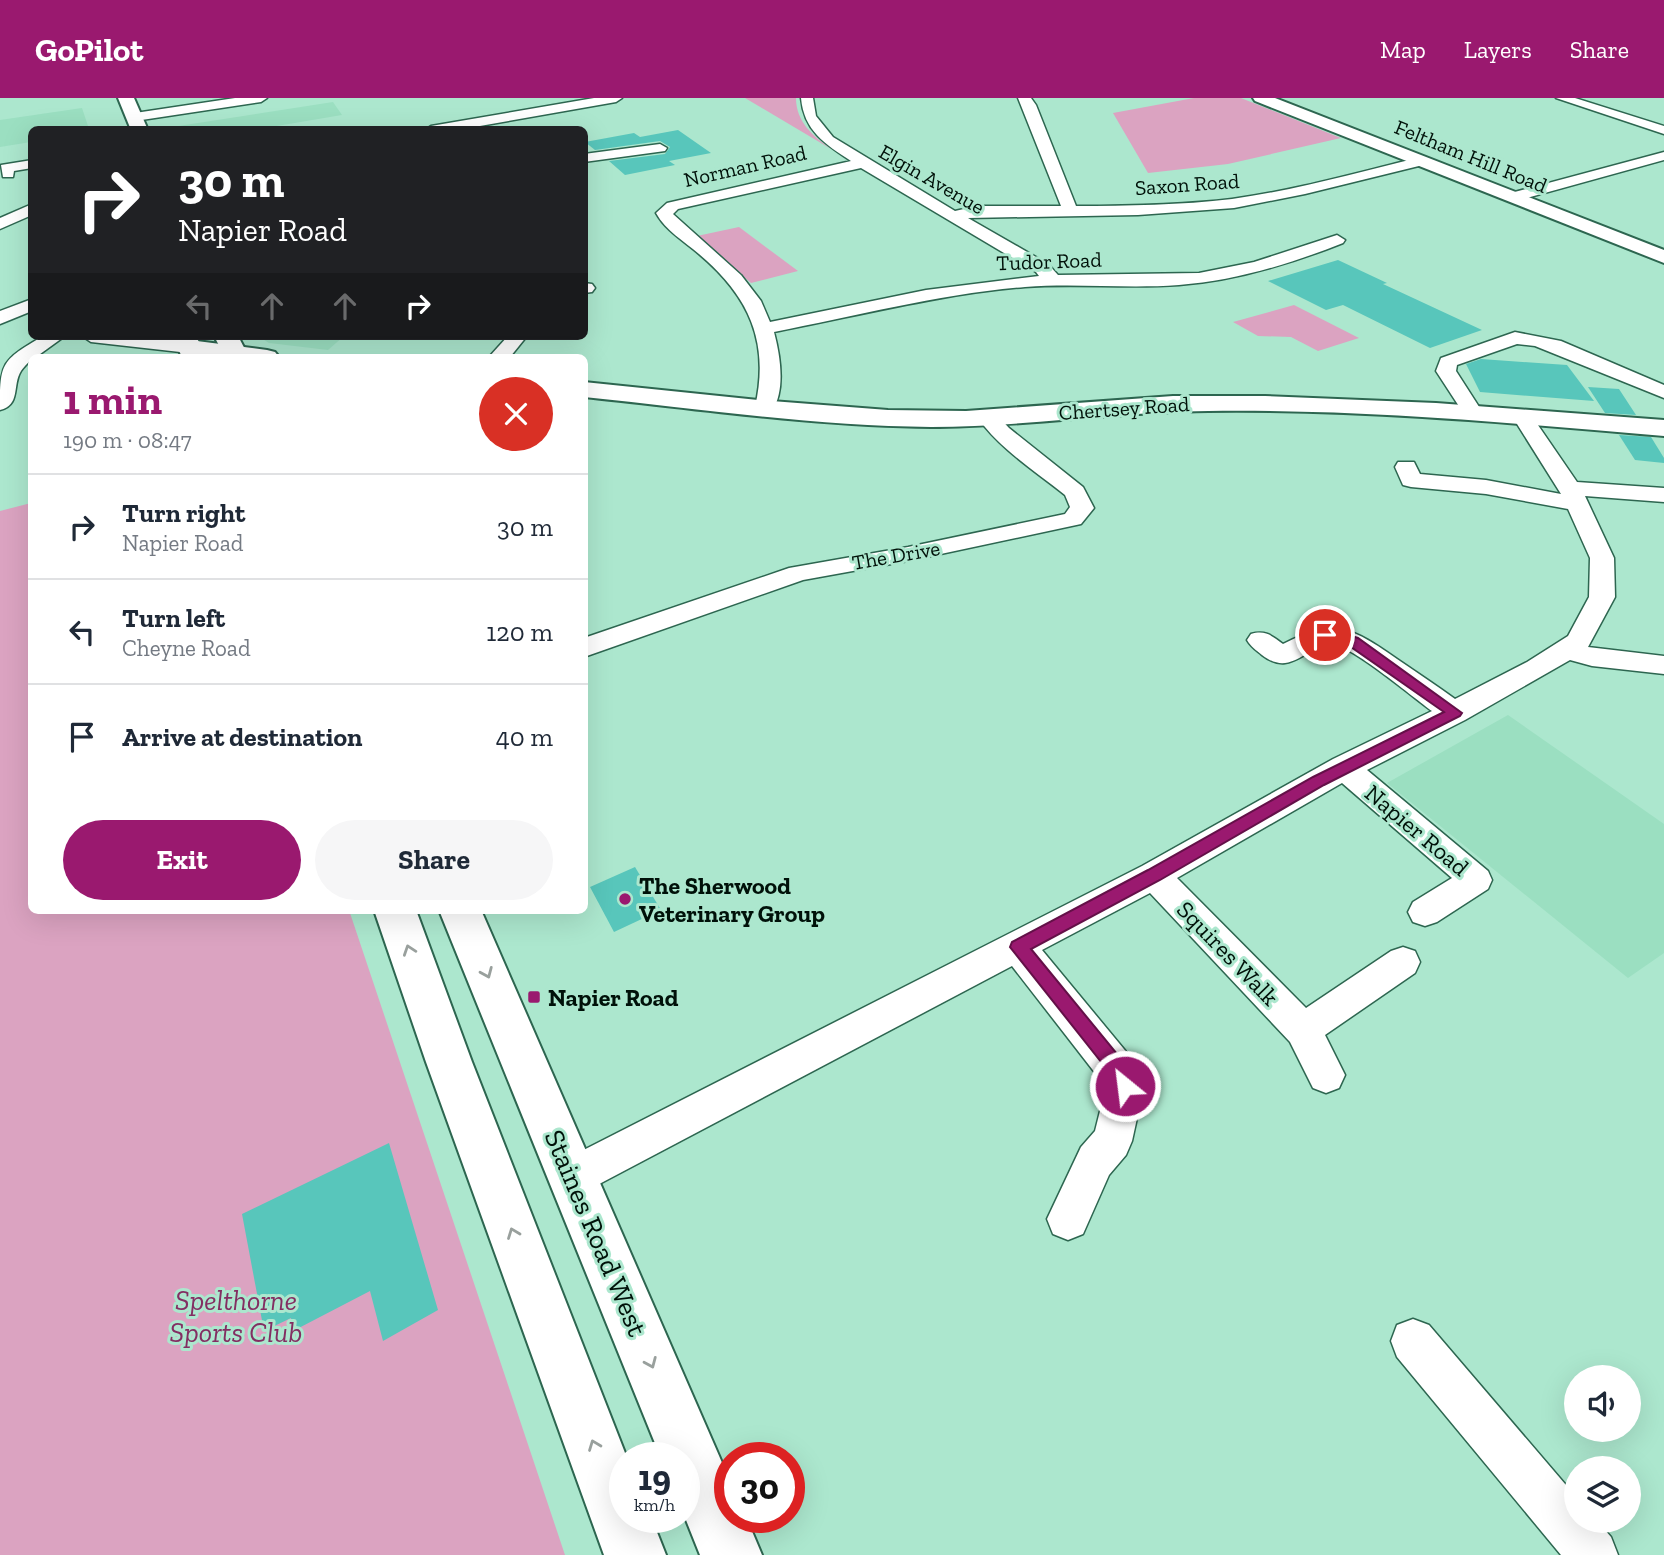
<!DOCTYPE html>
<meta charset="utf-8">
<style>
:root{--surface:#fff;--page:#f6f6f7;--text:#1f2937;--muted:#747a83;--line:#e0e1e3;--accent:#9a196f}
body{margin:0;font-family:"Zilla Slab",serif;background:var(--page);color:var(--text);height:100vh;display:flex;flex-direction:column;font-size:26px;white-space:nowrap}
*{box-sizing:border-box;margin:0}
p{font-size:23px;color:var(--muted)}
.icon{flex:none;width:38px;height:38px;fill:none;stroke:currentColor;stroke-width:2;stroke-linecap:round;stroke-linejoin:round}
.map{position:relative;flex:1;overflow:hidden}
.drawer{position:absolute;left:28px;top:256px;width:560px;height:560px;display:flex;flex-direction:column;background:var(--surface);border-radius:10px;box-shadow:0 7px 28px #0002}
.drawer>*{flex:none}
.banner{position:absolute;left:28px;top:28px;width:560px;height:214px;border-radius:10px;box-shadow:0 7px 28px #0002;background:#202124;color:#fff;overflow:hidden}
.controls{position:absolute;left:1564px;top:1267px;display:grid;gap:14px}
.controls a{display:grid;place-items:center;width:77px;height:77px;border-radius:50%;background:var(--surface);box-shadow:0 7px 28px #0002;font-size:35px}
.speed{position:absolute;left:609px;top:1344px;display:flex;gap:14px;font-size:35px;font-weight:700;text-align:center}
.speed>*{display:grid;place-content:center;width:91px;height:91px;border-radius:50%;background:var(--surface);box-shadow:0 7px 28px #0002;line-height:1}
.speed small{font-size:18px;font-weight:400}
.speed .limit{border:10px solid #d22;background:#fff;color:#111}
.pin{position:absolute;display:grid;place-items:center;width:60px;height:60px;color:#fff;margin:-30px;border:4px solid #fff;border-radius:50%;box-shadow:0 2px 7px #0007}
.me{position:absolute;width:77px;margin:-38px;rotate:331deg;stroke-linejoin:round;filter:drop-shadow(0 0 5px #0008)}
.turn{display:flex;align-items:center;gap:24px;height:147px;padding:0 35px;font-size:32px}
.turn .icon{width:91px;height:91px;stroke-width:2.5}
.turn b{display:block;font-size:49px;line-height:60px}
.lanes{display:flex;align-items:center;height:66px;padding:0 35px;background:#0003;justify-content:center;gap:35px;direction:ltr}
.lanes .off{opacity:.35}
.round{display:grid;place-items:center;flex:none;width:74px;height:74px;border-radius:37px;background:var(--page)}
.summary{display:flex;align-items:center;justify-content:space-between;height:119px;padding:0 35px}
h1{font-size:42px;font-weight:700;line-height:52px;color:var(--accent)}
.button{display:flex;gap:14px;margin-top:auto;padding:14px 35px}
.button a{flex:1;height:80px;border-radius:42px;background:var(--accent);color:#fff;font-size:28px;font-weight:700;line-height:80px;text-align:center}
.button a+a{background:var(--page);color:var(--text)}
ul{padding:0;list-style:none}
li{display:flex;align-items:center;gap:21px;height:105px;padding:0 35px;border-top:2px solid var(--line)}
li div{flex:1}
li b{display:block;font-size:26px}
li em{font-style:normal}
header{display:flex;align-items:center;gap:42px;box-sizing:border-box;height:98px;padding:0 35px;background:var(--accent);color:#fff}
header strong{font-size:33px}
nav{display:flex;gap:38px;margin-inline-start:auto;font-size:24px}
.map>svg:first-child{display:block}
</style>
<header>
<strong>GoPilot</strong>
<nav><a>Map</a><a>Layers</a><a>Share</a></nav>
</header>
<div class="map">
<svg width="1664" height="1457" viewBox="0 0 1664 1457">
<rect width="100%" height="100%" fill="#ace7ce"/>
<g fill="#9bdfc1">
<path d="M 333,4 L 342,17 L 259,31 L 159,31 Z"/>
<path d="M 82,10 L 89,31 L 32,32 L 31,44 L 0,49 L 0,22 Z"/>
<path d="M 258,238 L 344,238 L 328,252 L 269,245 Z"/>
<path d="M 1508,617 L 1664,726 L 1664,855 L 1628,880 L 1387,685 Z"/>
</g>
<g fill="#dba3c1">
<path d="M 745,0 L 796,0 C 796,24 813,38 831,51 Z"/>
<path d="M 1194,0 L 1241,0 L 1341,40 L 1228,66 L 1148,75 L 1113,15 Z"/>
<path d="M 739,129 L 798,173 L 751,185 L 697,138 Z"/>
<path d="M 1294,207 L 1359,240 L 1318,253 L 1291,239 L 1258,238 L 1233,224 Z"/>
<path d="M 31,405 L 32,812 L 349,812 L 565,1457 L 0,1457 L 0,413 Z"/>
</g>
<g fill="#58c6bb">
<path d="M 678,32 L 711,55 L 669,63 L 675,67 L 625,77 L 609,63 L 665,56 L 670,49 L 660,43 L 595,52 L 585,44 L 634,35 L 640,39 Z"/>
<path d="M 1338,162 L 1387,185 L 1383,186 L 1482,232 L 1430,250 L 1343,207 L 1326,212 L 1268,183 Z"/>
<path d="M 1481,261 L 1567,267 L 1594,303 L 1480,294 L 1466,266 Z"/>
<path d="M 1588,289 L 1619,291 L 1636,317 L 1605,315 Z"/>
<path d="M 1619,337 L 1651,339 L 1664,360 L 1664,365 L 1635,362 Z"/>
<path d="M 635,769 L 661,812 L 614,834 L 590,789 Z"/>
<path d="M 389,1045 L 438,1212 L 383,1243 L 370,1193 L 293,1233 L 291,1220 L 264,1233 L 242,1116 Z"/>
</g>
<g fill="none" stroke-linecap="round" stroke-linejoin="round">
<defs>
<g id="street">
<path d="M 235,0 L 267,0 L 261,4 L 135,23 L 128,19 L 135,15 Z"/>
<path d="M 594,0 L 622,0 L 616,4 L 457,32 L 425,32 L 431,28 Z"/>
<path d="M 801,0 L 813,0 L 816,18 L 833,39 L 955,113 L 977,108 L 1061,108 L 1018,0 L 1031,0 L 1036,7 L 1076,108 C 1128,108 1181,107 1232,101 C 1297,92 1359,74 1422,59 L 1429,63 L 1427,66 L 1305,96 L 1234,110 L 1138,117 L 968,120 L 1048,166 L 1058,177 L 1199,175 L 1254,164 L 1337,137 L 1345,142 L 1343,145 C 1290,166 1235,183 1179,187 C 1127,191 1076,185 1025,189 C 940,196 857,218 774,234 C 780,257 786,292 772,313 L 758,313 L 755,309 C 770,244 749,198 699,156 C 684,143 666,133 656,115 L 667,105 L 851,63 C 825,46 804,33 801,0 ZM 861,70 L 1036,174 L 1039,178 L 926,192 L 770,224 L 761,203 L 741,177 L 673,116 L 678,111 Z"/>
<path d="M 1556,0 L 1575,0 L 1664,28 L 1664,36 Z"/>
<path d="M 660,46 L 667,50 L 665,53 L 584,64 L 584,56 Z"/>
<path d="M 1664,54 L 1664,62 L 1512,104 L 1504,99 L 1507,96 Z"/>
<path d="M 32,62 L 32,70 L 14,73 L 13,79 L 3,79 L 1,67 Z"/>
<path d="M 32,106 L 32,117 L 0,131 L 0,120 Z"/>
<path d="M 584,185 L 592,186 L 595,190 L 592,194 L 584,195 Z"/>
<path d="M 32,201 L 32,213 L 0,226 L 0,213 Z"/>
<path d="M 1515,234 L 1561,243 L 1664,287 L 1664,300 L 1535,248 L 1517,246 L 1457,267 L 1456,273 L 1483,315 L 1480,319 L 1466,319 L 1436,273 L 1441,260 Z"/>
<path d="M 43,238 L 65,238 L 36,259 L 32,259 C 29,265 25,267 21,273 C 12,287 21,307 0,312 C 0,264 1,263 43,238 Z"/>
<path d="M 82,238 C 102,238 187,235 199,249 L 189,255 L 91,244 Z"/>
<path d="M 508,238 L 527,238 L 510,259 L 489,259 Z"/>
<path d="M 1522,312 L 1529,314 L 1577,384 L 1664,390 L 1664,404 L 1585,398 L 1614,460 L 1615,499 L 1588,549 L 1664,558 L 1664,576 L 1592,568 L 1570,562 L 1465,622 L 1367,672 L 1488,773 L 1492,782 L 1488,791 L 1437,824 L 1425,828 L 1413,824 L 1408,814 L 1413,804 L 1452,780 L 1342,685 L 1177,780 L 1306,910 L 1391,853 L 1403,849 L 1415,853 L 1420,864 L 1415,875 L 1325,937 L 1345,977 L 1339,990 L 1326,995 L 1313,990 L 1290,944 L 1150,795 L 1042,852 L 1128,956 L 1144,988 L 1132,1043 L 1126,1057 L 1109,1077 L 1083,1136 L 1068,1142 L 1053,1136 L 1047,1121 L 1081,1049 L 1095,1033 L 1106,989 L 1012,868 L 586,1093 L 572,1099 L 558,1093 L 552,1079 L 558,1065 L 1142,768 L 1333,661 L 1432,613 C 1414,600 1354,550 1337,548 C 1305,544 1293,581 1262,557 C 1256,552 1251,549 1247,542 L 1251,536 C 1265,532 1271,537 1283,546 C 1334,519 1353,530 1397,561 C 1416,574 1436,587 1455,601 L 1527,564 L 1568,538 L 1589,499 L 1590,460 L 1568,411 L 1486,396 L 1411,389 L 1403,387 L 1395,369 L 1398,364 L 1414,364 L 1420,376 L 1486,382 L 1561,396 L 1512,318 L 1515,314 Z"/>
<path d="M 989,314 L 996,316 L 1009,330 L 1083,389 L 1094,410 L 1081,426 L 908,463 L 803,482 L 584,559 L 584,540 L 789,470 L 908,449 L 1065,416 L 1070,409 L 1065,397 C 1035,373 1000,351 978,320 L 982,316 Z"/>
<path d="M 1413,1221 L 1429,1227 L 1577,1400 L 1577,1423 L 1597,1423 L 1611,1439 L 1618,1457 L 1561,1457 L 1397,1259 L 1391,1243 L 1397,1227 Z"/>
</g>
<g id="secondary">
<path d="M 1253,0 L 1275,0 L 1664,152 L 1664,165 L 1255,3 Z"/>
<path d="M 189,242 L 267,252 L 275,254 L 279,259 L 212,259 L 181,254 L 177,249 L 181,244 Z"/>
<path d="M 584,284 L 758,302 L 888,312 L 966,313 L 1173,298 L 1265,298 L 1436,305 L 1664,322 L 1664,338 C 1512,325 1360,311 1208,313 C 1115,314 1024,329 931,329 C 815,328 700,311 584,299 Z"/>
</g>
<g id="highway">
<path d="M 118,0 L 134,0 L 148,32 L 131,32 Z"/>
<path d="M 172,238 L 196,238 L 206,259 L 182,259 Z"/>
<path d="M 214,238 L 238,238 L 249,259 L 225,259 Z"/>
<path d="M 374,812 L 416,812 L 472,964 L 627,1360 L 625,1360 L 625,1419 L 651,1419 L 666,1457 L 604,1457 L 426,964 Z"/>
<path d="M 439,812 L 481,812 L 730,1383 L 730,1419 L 746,1419 L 762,1457 L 700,1457 L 684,1417 L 684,1360 L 661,1360 Z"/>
</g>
</defs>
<use href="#street" stroke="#2d6650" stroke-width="3"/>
<use href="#secondary" stroke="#2d6650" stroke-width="4"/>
<use href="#highway" stroke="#2d6650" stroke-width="4"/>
<use href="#street" fill="#fff" fill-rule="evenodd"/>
<use href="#secondary" fill="#fff" fill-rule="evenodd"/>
<use href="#highway" fill="#fff" fill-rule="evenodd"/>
</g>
<defs><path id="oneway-chevron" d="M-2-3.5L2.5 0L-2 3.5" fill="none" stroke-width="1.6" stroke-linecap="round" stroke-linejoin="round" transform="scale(1.75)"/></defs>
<g stroke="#99a09d">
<use href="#oneway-chevron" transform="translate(409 852) rotate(-109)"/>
<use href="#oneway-chevron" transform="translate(487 875) rotate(67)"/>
<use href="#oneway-chevron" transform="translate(513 1135) rotate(-111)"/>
<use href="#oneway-chevron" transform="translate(651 1265) rotate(67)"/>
<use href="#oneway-chevron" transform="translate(594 1347) rotate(-111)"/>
</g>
<path fill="#9a196f" stroke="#641048" stroke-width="2" d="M 1335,533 L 1358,540 L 1462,615 L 1460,618 L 1324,687 L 1160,782 L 1031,851 L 1122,962 L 1134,988 L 1131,995 L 1125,997 L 1118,995 L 1109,974 L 1010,849 L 1012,844 L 1148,772 L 1313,679 L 1444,614 L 1348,547 L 1321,541 L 1319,537 L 1321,534 Z"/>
<g fill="#9a196f" stroke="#ace7ce" stroke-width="2.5">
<circle cx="625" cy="801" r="7"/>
<rect x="527" y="892" width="14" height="14" rx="3.5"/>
</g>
<g text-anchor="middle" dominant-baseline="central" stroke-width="6" stroke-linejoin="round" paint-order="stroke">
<g font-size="21" fill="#001109" stroke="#ace7ce">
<text transform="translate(1471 58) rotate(22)">Feltham Hill Road</text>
<text transform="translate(745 68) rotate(-13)">Norman Road</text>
<text transform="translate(932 81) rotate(30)">Elgin Avenue</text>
<text transform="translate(1187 86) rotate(-4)">Saxon Road</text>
<text transform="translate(1049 163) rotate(-2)">Tudor Road</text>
<text transform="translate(1124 310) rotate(-4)">Chertsey Road</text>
<text transform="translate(896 457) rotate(-10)">The Drive</text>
</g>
<g font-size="24" fill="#001109" stroke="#ace7ce">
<text transform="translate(1417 732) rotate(40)">Napier Road</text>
<text transform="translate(1228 855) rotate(46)">Squires Walk</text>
</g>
<g font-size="24" font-weight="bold" fill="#001109" stroke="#ace7ce" text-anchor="start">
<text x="639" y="787">The Sherwood<tspan x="639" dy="28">Veterinary Group</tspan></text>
<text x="548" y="899">Napier Road</text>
</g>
<g font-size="28" fill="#001109" stroke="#ace7ce">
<text transform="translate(596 1135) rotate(67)">Staines Road West</text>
</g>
<g font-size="28" font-style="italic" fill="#832e62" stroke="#ace7ce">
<text x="236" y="1202">Spelthorne<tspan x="236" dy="32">Sports Club</tspan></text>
</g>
</g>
</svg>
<div class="controls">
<a><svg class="icon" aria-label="sound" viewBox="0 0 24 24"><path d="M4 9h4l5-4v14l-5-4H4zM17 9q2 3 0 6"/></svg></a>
<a><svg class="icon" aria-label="layers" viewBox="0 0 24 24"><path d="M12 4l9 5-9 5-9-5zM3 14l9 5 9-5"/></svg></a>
</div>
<div class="speed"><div>19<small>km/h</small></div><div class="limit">30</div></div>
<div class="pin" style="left:1325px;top:537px;background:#d93025"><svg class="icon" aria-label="arrive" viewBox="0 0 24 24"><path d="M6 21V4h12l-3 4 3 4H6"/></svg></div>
<svg class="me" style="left:1125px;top:988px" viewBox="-20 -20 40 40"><circle r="17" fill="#9a196f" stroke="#fff" stroke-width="3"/><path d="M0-11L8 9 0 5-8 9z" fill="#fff"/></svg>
<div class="banner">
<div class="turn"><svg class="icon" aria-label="right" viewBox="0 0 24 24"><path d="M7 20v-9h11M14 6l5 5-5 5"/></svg><div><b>30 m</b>Napier Road</div></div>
<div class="lanes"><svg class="icon off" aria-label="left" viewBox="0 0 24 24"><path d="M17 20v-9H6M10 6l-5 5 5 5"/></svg><svg class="icon off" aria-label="ahead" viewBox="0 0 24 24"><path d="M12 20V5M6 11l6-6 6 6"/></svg><svg class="icon off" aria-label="ahead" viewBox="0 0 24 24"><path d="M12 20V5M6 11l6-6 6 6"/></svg><svg class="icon" aria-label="right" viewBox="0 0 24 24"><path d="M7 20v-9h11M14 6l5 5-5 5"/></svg></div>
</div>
<section class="drawer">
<div class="summary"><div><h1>1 min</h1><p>190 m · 08:47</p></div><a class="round" style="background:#d93025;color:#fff"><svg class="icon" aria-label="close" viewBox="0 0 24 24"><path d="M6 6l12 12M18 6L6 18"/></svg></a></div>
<ul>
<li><svg class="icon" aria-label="right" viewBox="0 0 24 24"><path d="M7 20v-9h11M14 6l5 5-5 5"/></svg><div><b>Turn right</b><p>Napier Road</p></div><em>30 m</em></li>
<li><svg class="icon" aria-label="left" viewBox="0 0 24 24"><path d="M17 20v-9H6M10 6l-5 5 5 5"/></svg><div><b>Turn left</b><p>Cheyne Road</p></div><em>120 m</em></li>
<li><svg class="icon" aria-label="arrive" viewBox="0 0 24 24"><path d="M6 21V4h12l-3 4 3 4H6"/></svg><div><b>Arrive at destination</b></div><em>40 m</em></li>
</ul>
<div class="button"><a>Exit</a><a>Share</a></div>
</section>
</div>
